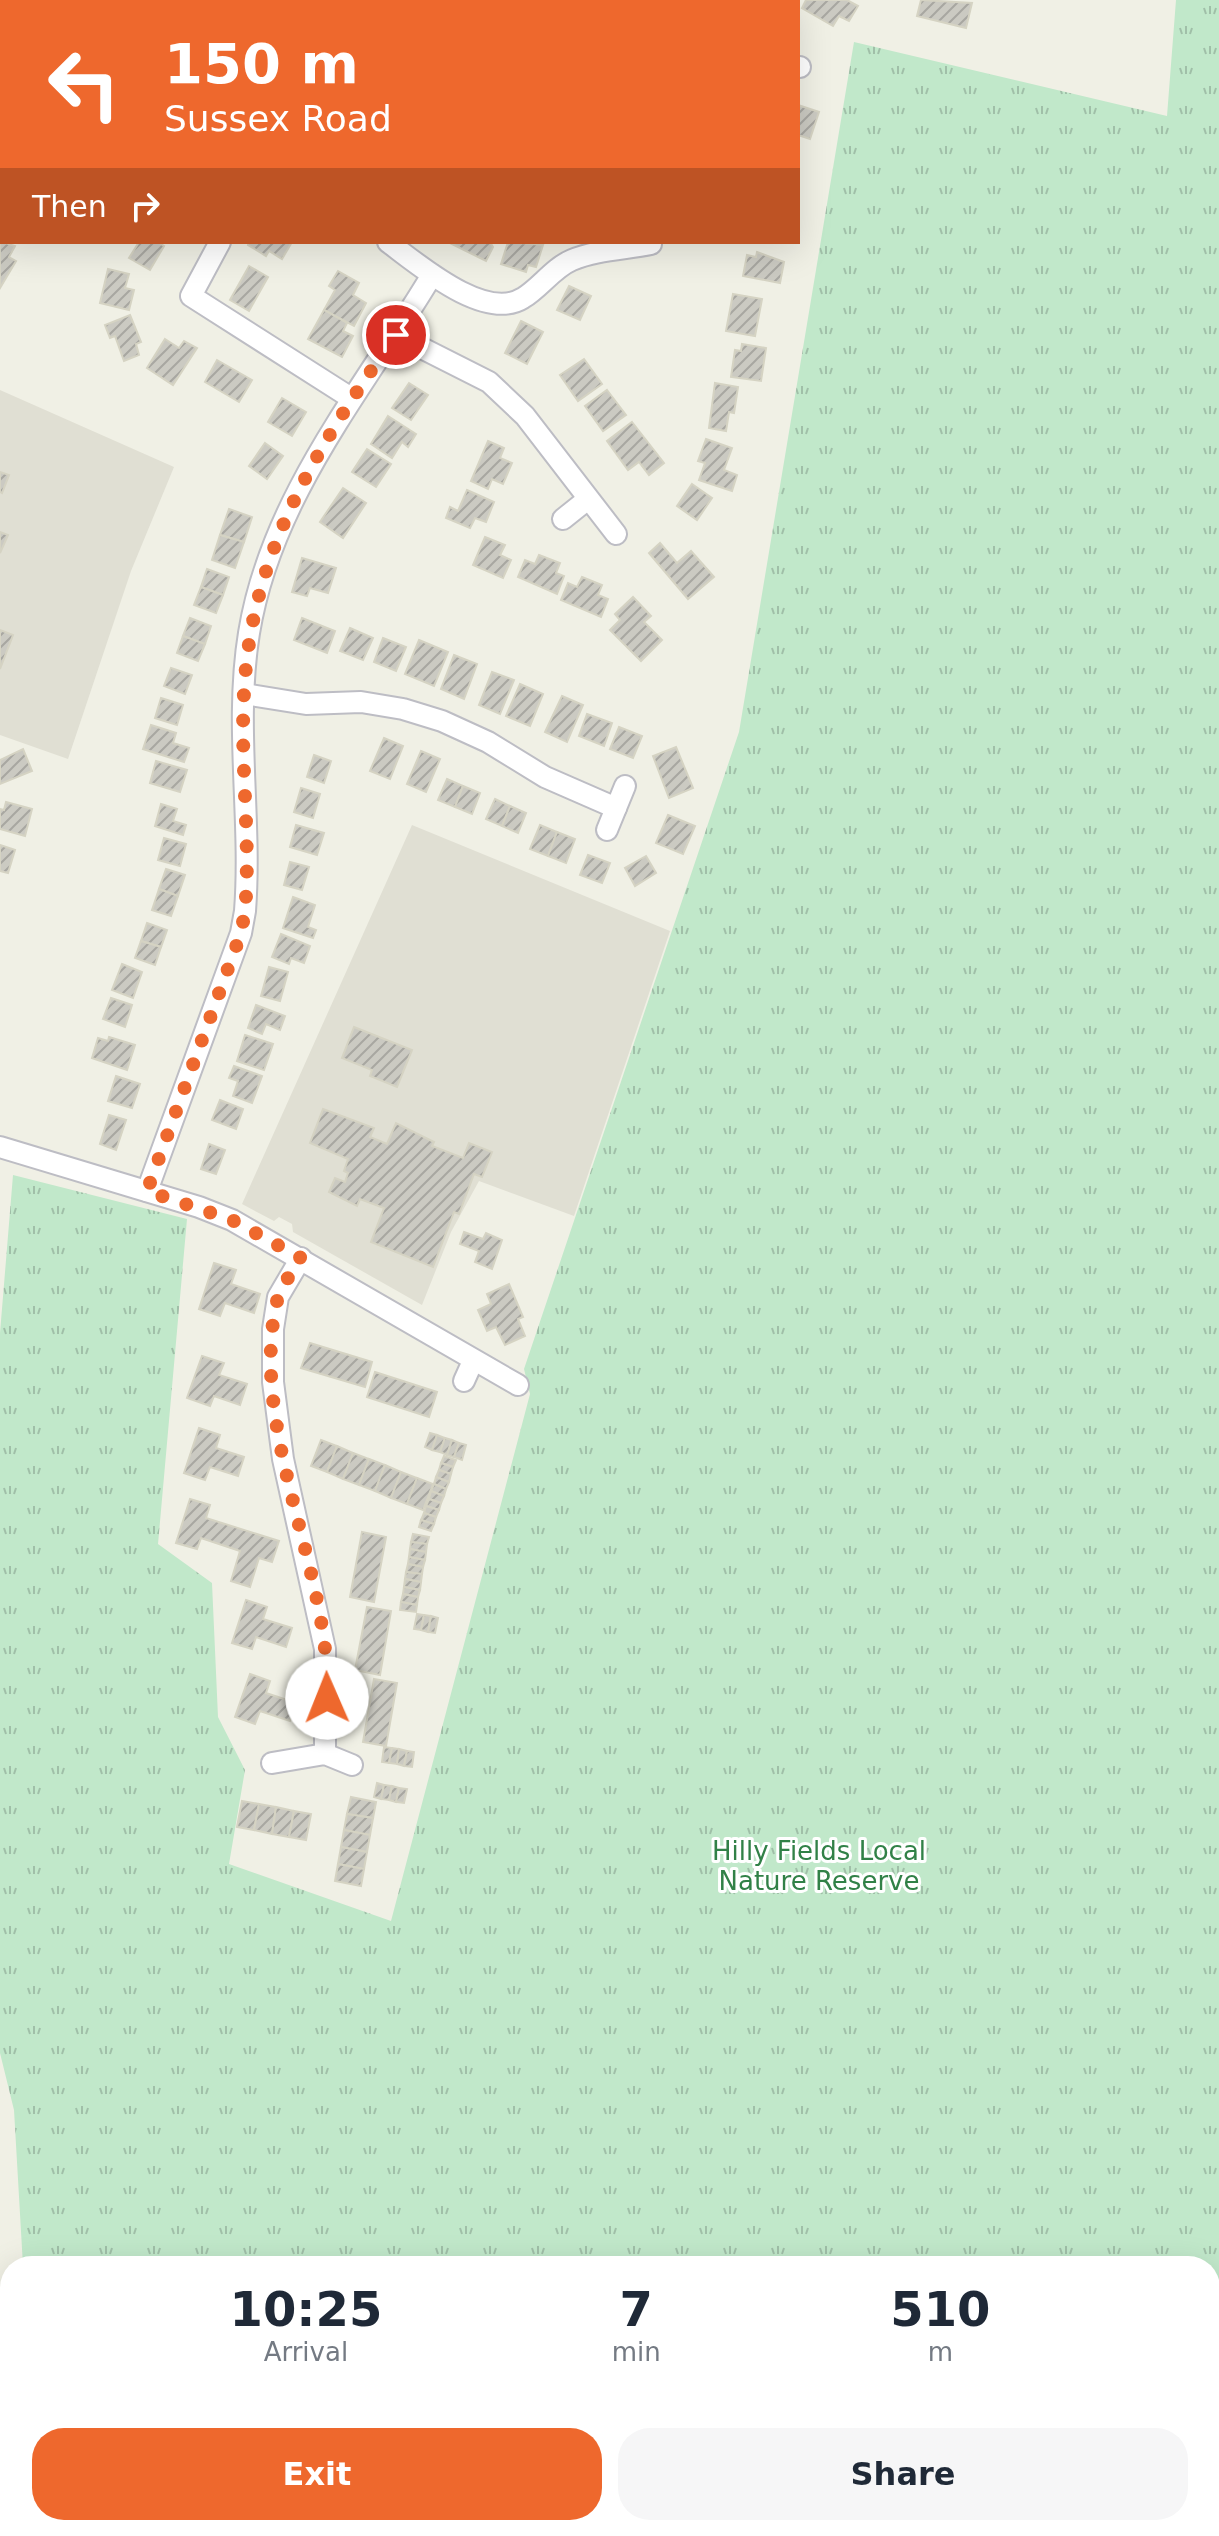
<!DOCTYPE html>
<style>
:root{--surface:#fff;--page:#f6f6f7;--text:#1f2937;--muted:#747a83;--accent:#ee682d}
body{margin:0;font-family:"DejaVu Sans",sans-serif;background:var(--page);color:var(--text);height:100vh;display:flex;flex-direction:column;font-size:30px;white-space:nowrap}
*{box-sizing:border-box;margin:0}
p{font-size:26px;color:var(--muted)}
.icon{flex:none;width:44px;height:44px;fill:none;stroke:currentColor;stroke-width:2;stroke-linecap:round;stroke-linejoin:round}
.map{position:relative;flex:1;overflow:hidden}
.sheet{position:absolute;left:0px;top:2256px;width:1220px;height:280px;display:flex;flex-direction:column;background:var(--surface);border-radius:32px 32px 0 0;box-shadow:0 8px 32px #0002}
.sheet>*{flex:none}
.guide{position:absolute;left:0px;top:0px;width:800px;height:244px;box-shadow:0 8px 32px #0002;background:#ee682d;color:#fff;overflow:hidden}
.pin{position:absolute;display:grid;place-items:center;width:68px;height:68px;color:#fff;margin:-34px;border:4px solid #fff;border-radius:50%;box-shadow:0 2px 8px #0007}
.me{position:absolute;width:88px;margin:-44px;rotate:359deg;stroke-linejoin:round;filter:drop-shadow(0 0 6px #0008)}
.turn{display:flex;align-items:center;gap:28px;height:168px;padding:0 32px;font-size:36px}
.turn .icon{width:104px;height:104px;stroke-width:2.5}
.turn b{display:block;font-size:56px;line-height:68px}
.then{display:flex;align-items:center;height:76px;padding:0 32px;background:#0003;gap:16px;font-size:30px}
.eta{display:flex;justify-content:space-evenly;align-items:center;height:136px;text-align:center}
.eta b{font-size:48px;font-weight:800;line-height:56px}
.button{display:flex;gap:16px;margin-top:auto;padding:16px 32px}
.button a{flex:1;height:92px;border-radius:32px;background:var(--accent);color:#fff;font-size:32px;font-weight:800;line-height:92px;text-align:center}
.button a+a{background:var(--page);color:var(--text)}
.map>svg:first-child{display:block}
</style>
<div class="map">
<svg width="1219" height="2536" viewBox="0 0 1219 2536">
<defs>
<pattern id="park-tufts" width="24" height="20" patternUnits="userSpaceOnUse" patternTransform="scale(2)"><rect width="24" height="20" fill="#c1e8ca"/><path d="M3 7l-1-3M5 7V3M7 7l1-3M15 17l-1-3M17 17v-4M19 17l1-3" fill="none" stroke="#a0bfa8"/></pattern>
<pattern id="building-hatch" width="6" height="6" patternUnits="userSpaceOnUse" patternTransform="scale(2)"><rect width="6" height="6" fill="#cbcac2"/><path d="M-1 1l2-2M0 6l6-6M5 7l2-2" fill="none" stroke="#a8a7a1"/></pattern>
</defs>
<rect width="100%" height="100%" fill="#f0f0e5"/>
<g fill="#e0dfd3">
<path d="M 0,390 L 174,467 L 131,571 L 68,759 L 0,735 Z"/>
<path d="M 412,825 L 670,931 L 574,1216 L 479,1181 L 451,1232 L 422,1305 L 293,1232 L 292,1224 L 279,1217 L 274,1221 L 242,1204 Z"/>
</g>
<path fill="url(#park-tufts)" d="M 1176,0 L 1219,0 L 1219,2536 L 108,2536 L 105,2526 L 1210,2526 L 1210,2266 L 23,2266 L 14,2110 L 0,2053 L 0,1333 L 13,1175 L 187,1219 L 158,1544 L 212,1583 L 218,1717 L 245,1770 L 229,1864 L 391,1921 L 530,1394 L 524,1369 L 739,732 L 854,42 L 1167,116 Z"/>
<g fill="url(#building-hatch)" stroke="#d5d3c3" stroke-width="2">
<path d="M 138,0 L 171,0 L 137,2 Z"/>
<path d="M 806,0 L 847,0 L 858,6 L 849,21 L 839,16 L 833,26 L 802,8 Z"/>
<path d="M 921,0 L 972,3 L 966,28 L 917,16 Z"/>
<path d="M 798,105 L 819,112 L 810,139 L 798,135 Z"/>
<path d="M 0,237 L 2,242 L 15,246 L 9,257 L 16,261 L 0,288 Z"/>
<path d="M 139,242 L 158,242 L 164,246 L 150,270 L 129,258 Z"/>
<path d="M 249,242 L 292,242 L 282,259 L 269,251 L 266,256 L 248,245 Z"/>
<path d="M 448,242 L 490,242 L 493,247 L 486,261 Z"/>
<path d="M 508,242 L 543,245 L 536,267 L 528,265 L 526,272 L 501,264 Z"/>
<path d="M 757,252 L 784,262 L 780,283 L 743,276 L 747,255 L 756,257 Z"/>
<path d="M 249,266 L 268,277 L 249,311 L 230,300 Z"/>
<path d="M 108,269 L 129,274 L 125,288 L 134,290 L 129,310 L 100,303 Z"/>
<path d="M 338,271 L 359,283 L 353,295 L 366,303 L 354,326 L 324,310 L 335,290 L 329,286 Z"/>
<path d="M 569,286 L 591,296 L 580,320 L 557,310 Z"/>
<path d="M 733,294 L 762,299 L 755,336 L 726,331 Z"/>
<path d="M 324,310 L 347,323 L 343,331 L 353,336 L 342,357 L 308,339 Z"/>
<path d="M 130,315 L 141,342 L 136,344 L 139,355 L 124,361 L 115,336 L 110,338 L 105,325 Z"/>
<path d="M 521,321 L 543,332 L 527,364 L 505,353 Z"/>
<path d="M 165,339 L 179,348 L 184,341 L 197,348 L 173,385 L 147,368 Z"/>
<path d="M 742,344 L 766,348 L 761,381 L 731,377 L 735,350 L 741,351 Z"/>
<path d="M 584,359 L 602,384 L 578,401 L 560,375 Z"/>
<path d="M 217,360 L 252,380 L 239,402 L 205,382 Z"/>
<path d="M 409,383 L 428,395 L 411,420 L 392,408 Z"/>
<path d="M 715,383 L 738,387 L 734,413 L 729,412 L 726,431 L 709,428 Z"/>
<path d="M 607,390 L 626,415 L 603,431 L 585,406 Z"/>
<path d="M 282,398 L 306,412 L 292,436 L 268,422 Z"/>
<path d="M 388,416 L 416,434 L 408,447 L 402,442 L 392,458 L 371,444 Z"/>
<path d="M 632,422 L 664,463 L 649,475 L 639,462 L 628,470 L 607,441 Z"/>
<path d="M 706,439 L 732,448 L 724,470 L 737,475 L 732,491 L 699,480 L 705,463 L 698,461 Z"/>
<path d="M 488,441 L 504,448 L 500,458 L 512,463 L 503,484 L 492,479 L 488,489 L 471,481 Z"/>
<path d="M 265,443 L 283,456 L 267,479 L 249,466 Z"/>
<path d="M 367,449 L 391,464 L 376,487 L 352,472 Z"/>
<path d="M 0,472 L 9,475 L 2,493 L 0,492 Z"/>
<path d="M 692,484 L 712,498 L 697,520 L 677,506 Z"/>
<path d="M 343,488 L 366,503 L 343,538 L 320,522 Z"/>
<path d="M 467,490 L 494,502 L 486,522 L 475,518 L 470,528 L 446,518 L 450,507 L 458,511 Z"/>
<path d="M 229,509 L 252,517 L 244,542 L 220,535 Z"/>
<path d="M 0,532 L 8,535 L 0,553 Z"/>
<path d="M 220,535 L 244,542 L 235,568 L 212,560 Z"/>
<path d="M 485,537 L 505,545 L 500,555 L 511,560 L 503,578 L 473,565 Z"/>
<path d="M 660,543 L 677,563 L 691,551 L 714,577 L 688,599 L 649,553 Z"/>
<path d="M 539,555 L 560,563 L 556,573 L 564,576 L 557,594 L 518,577 L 525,560 L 535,564 Z"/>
<path d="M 302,558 L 336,568 L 328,593 L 310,588 L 307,596 L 292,592 Z"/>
<path d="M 207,569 L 229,577 L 223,595 L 201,587 Z"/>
<path d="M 582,577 L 602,585 L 598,595 L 608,599 L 601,617 L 561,600 L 568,583 L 577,587 Z"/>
<path d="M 201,587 L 223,595 L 216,613 L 194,605 Z"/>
<path d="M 633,597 L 651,616 L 644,622 L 662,640 L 641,661 L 610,630 L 620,620 L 615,614 Z"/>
<path d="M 190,618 L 211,626 L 205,644 L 183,636 Z"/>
<path d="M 302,618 L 335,631 L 327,653 L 294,640 Z"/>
<path d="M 350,628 L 373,638 L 363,660 L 340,651 Z"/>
<path d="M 0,630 L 13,635 L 0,669 Z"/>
<path d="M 183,636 L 205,644 L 198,661 L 177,653 Z"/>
<path d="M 383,638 L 406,647 L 396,671 L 374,662 Z"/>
<path d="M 419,640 L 448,652 L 434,686 L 405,674 Z"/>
<path d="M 454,655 L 477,664 L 464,699 L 441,689 Z"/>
<path d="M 171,668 L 192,675 L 185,694 L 164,686 Z"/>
<path d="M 492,672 L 514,680 L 500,714 L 479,705 Z"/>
<path d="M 520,684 L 543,694 L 530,726 L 506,716 Z"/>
<path d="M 562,696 L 583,705 L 567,742 L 545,732 Z"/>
<path d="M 161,698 L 183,705 L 177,725 L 155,718 Z"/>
<path d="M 587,714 L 612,723 L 604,746 L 579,736 Z"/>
<path d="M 151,725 L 176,733 L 173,743 L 189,748 L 184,762 L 143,749 Z"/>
<path d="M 619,727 L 642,736 L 633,758 L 610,749 Z"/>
<path d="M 384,738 L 403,746 L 390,779 L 370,771 Z"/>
<path d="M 676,747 L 693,788 L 669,798 L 653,756 Z"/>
<path d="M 23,749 L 32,771 L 0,784 L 0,760 Z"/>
<path d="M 421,751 L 440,759 L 426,792 L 407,784 Z"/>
<path d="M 314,755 L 331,761 L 324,783 L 307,777 Z"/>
<path d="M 156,761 L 187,770 L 180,792 L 150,783 Z"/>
<path d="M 447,779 L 463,786 L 455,807 L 438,800 Z"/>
<path d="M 463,786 L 480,793 L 472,814 L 455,807 Z"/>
<path d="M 301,788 L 320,794 L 313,818 L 294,812 Z"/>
<path d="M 495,799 L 510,806 L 502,826 L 486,819 Z"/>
<path d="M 6,802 L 32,809 L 25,836 L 0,829 L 0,809 L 4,810 Z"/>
<path d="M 161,804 L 177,809 L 173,821 L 186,825 L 183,835 L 155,826 Z"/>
<path d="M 510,806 L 526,813 L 518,833 L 502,826 Z"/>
<path d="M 668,815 L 695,826 L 683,854 L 656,843 Z"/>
<path d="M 296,825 L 324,833 L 317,855 L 290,847 Z"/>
<path d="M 540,825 L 557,832 L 548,856 L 530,849 Z"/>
<path d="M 557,832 L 575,839 L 566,863 L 548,856 Z"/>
<path d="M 164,838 L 186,844 L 180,866 L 158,860 Z"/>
<path d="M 0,845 L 15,850 L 8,873 L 0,871 Z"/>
<path d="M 588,855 L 610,863 L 602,883 L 580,875 Z"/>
<path d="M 646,856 L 656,873 L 635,886 L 625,868 Z"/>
<path d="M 290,862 L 309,867 L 302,890 L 284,885 Z"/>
<path d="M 166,869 L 185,875 L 178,896 L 159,889 Z"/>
<path d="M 159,889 L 178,896 L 171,916 L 152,910 Z"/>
<path d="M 293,897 L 315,905 L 308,927 L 316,930 L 313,938 L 283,928 Z"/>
<path d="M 147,923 L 167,930 L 161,947 L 141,941 Z"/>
<path d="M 281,934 L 310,946 L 304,963 L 291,958 L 289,964 L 272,957 Z"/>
<path d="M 141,941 L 161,947 L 155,965 L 135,958 Z"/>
<path d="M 122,964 L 142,972 L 133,998 L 112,990 Z"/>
<path d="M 269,967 L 288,972 L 280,1001 L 261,996 Z"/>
<path d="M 111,998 L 132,1005 L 125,1027 L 103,1019 Z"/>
<path d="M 256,1005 L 285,1016 L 280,1030 L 266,1024 L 262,1034 L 248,1028 Z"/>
<path d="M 354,1027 L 412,1050 L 397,1087 L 370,1076 L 372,1070 L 342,1058 Z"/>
<path d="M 245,1035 L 273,1044 L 264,1070 L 237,1061 Z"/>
<path d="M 109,1037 L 135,1045 L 127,1070 L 92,1058 L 98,1038 L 108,1041 Z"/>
<path d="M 234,1066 L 262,1076 L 252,1103 L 233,1096 L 238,1081 L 229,1078 Z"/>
<path d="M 116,1076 L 140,1084 L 132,1108 L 108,1101 Z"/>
<path d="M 220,1100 L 243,1109 L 236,1129 L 212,1120 Z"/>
<path d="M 323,1109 L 374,1128 L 370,1137 L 387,1144 L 396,1123 L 434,1142 L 432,1146 L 463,1158 L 469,1143 L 492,1152 L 482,1177 L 474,1174 L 459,1214 L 454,1212 L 433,1267 L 371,1242 L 384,1208 L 360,1199 L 357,1206 L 329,1192 L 335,1178 L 345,1182 L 348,1173 L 344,1171 L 348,1159 L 310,1143 Z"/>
<path d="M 109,1115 L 126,1120 L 116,1150 L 100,1144 Z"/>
<path d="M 209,1144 L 225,1150 L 216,1174 L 201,1169 Z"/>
<path d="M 464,1232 L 483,1239 L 486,1233 L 502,1240 L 492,1269 L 475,1262 L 479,1251 L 460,1244 Z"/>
<path d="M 214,1263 L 236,1270 L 231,1284 L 260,1294 L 254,1313 L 225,1303 L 220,1316 L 199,1309 Z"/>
<path d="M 509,1284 L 523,1317 L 518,1319 L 525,1336 L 505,1345 L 496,1327 L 487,1331 L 478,1310 L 491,1304 L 487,1294 Z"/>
<path d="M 310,1343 L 372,1362 L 365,1387 L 301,1368 Z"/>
<path d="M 202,1356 L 224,1363 L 219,1375 L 247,1384 L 240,1405 L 214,1396 L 210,1406 L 187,1398 Z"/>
<path d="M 375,1372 L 437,1392 L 429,1417 L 367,1397 Z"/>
<path d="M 199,1428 L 220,1435 L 216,1448 L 244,1457 L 238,1476 L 210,1467 L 205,1480 L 184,1473 Z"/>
<path d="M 430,1433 L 437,1435 L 432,1450 L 425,1447 Z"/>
<path d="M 437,1435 L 445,1438 L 440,1452 L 432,1450 Z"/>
<path d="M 445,1438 L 452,1440 L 447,1455 L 440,1452 Z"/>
<path d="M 321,1440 L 337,1446 L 327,1472 L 311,1466 Z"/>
<path d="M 452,1440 L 459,1443 L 454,1457 L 447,1455 Z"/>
<path d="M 459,1443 L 466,1445 L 462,1460 L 454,1457 Z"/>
<path d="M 337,1446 L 353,1453 L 343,1479 L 327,1472 Z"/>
<path d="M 353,1453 L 369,1459 L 359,1485 L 343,1479 Z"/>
<path d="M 444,1456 L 456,1460 L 453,1467 L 441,1463 Z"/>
<path d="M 369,1459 L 385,1465 L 375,1491 L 359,1485 Z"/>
<path d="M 441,1463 L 453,1467 L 451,1474 L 439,1470 Z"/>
<path d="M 385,1465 L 401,1472 L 391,1498 L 375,1491 Z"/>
<path d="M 439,1470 L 451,1474 L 449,1482 L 436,1477 Z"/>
<path d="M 401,1472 L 417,1478 L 407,1504 L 391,1498 Z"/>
<path d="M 436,1477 L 449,1482 L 446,1489 L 434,1484 Z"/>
<path d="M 417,1478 L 433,1484 L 423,1510 L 407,1504 Z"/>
<path d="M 434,1484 L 446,1489 L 444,1496 L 431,1491 Z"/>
<path d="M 431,1491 L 444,1496 L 441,1503 L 429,1499 Z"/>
<path d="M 190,1499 L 210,1505 L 206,1518 L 279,1541 L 272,1562 L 259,1558 L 250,1587 L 231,1581 L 240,1551 L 201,1538 L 197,1549 L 176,1543 Z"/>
<path d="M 429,1499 L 441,1503 L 439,1510 L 426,1506 Z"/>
<path d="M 426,1506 L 439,1510 L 436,1517 L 424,1513 Z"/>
<path d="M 424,1513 L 436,1517 L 434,1524 L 421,1520 Z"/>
<path d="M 421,1520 L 434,1524 L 431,1531 L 419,1527 Z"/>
<path d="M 362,1532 L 386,1537 L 374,1602 L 350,1597 Z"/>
<path d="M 413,1534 L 429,1537 L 427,1544 L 411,1542 Z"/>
<path d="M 411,1542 L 427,1544 L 426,1552 L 410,1549 Z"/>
<path d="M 410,1549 L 426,1552 L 425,1560 L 409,1557 Z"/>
<path d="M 409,1557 L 425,1560 L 423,1567 L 408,1564 Z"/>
<path d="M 408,1564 L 423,1567 L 422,1574 L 406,1572 Z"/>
<path d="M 406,1572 L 422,1574 L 421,1582 L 405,1579 Z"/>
<path d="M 405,1579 L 421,1582 L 420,1590 L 404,1587 Z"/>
<path d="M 404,1587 L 420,1590 L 418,1597 L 403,1594 Z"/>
<path d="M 403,1594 L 418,1597 L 417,1605 L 401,1602 Z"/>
<path d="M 246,1600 L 267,1607 L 263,1619 L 292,1628 L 286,1647 L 256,1637 L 252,1649 L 232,1643 Z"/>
<path d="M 401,1602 L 417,1605 L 416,1612 L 400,1610 Z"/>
<path d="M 367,1607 L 391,1611 L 380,1675 L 355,1670 Z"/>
<path d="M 417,1614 L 424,1615 L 421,1630 L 414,1629 Z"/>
<path d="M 424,1615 L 431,1616 L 428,1632 L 421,1630 Z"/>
<path d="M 431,1616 L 438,1618 L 435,1633 L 428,1632 Z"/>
<path d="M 250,1674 L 270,1681 L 266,1693 L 296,1703 L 290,1721 L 260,1711 L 255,1724 L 235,1717 Z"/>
<path d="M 374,1679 L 397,1683 L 386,1746 L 363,1742 Z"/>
<path d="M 384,1747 L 392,1748 L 389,1763 L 382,1762 Z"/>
<path d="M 392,1748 L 399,1749 L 397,1764 L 389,1763 Z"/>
<path d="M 399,1749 L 407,1751 L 404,1766 L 397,1764 Z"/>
<path d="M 407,1751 L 414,1752 L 412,1767 L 404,1766 Z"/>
<path d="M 377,1783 L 384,1785 L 381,1799 L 374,1797 Z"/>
<path d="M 384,1785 L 392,1786 L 389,1800 L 381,1799 Z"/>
<path d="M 392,1786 L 399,1788 L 396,1802 L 389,1800 Z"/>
<path d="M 399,1788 L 407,1789 L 404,1803 L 396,1802 Z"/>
<path d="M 351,1797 L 376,1802 L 373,1818 L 347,1814 Z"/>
<path d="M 242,1801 L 259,1804 L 254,1830 L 237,1827 Z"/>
<path d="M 259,1804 L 276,1807 L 272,1834 L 254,1830 Z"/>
<path d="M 276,1807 L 294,1811 L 289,1837 L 272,1834 Z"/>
<path d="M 294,1811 L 311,1814 L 306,1840 L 289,1837 Z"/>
<path d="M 347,1814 L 373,1818 L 370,1835 L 344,1830 Z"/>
<path d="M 344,1830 L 370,1835 L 367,1852 L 341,1847 Z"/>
<path d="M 341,1847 L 367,1852 L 364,1869 L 338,1864 Z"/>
<path d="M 338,1864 L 364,1869 L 361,1886 L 335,1881 Z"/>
<path d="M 6,2439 L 10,2479 L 0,2481 L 0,2440 Z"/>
</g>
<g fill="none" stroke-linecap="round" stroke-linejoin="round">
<defs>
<g id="minor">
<path d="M 20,0 L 23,2"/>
<path d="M 610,0 L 612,2"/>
<path d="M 798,67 L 800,67"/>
<path d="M 220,242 L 191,296 L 351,398"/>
<path d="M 388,242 C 419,265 485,322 523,298 C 540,288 553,268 572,260 C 595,250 626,249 651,244"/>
<path d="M 396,335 L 489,382 L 525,416 L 616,534"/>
<path d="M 563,519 L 588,499"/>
<path d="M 244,694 L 306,704 L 361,702 L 403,709 L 442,721 L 488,742 L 545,777 L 616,808"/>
<path d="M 607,830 L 625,786"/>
<path d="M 0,1147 L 199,1207 L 232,1220 L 518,1385"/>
<path d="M 147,1191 L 241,933 L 245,911 C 252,819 234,725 249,633 C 271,497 363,390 432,275"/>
<path d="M 301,1258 L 278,1297 L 273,1329 L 273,1382 L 283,1459 L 325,1649 L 325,1754"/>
<path d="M 464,1381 L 473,1361"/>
<path d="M 272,1763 L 325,1754 L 352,1765"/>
</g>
<g id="major">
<path d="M 51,2 L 52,0"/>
<path d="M 0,82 L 2,79"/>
</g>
</defs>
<use href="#minor" stroke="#bdbdc4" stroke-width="24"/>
<use href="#major" stroke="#f5ed59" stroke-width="30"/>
<use href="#minor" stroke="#fff" stroke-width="20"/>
<use href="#major" stroke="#f9ffab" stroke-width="26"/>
</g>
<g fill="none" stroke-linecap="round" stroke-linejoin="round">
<path stroke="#ee682d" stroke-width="14" stroke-dasharray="0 25.2" d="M 327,1698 C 326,1682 327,1665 325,1649 C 313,1539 251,1412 277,1301 C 281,1286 293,1271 301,1258 L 232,1220 L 147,1191 L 241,933 L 245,911 C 251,839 240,766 244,693 C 251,552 317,447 396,335"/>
</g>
<g text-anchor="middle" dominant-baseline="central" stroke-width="6" stroke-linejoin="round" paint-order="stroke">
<g font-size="26" fill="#318147" stroke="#fff">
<text x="819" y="1851">Hilly Fields Local<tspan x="819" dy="30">Nature Reserve</tspan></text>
</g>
</g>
</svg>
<div class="pin" style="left:396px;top:335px;background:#d93025"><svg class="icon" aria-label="arrive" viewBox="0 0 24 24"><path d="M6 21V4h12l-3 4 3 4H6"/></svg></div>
<svg class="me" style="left:327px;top:1698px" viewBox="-20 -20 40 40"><circle r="19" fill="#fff"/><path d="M0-13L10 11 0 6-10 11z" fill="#ee682d"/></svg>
<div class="guide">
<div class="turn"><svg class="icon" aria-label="left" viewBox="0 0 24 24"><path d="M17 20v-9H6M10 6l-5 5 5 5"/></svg><div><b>150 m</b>Sussex Road</div></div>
<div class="then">Then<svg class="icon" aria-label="right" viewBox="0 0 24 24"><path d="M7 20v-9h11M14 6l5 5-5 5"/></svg></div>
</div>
<section class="sheet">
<div class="eta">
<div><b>10:25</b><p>Arrival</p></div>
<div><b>7</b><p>min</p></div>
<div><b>510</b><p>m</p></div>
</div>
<div class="button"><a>Exit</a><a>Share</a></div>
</section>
</div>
